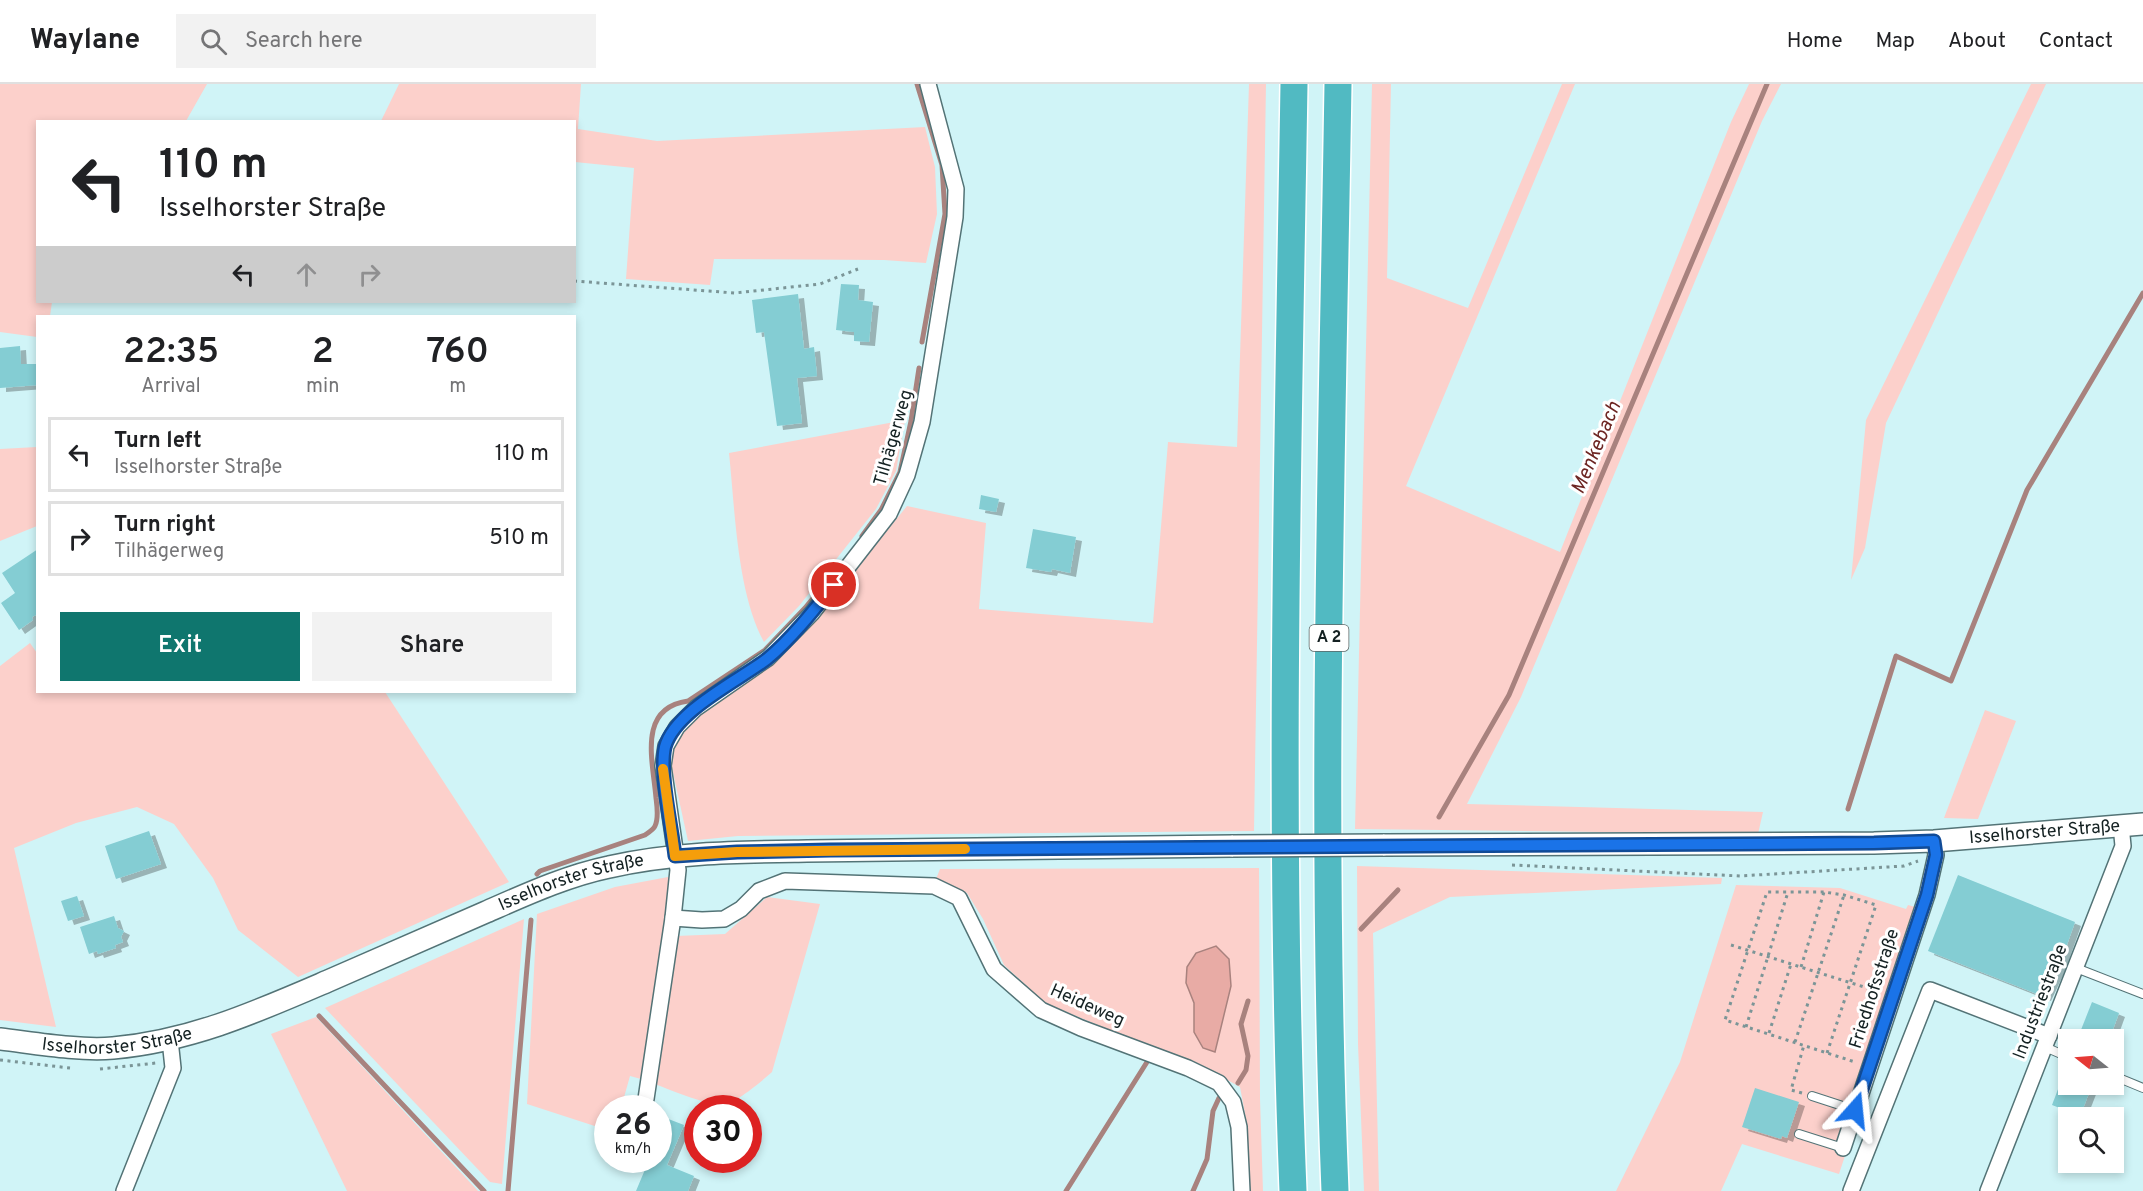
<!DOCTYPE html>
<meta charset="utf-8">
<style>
:root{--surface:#fff;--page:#f2f2f2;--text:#202124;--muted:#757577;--line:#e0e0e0;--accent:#0f766e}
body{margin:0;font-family:Overpass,sans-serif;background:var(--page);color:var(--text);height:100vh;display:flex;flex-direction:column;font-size:22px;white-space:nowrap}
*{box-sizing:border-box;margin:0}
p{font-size:20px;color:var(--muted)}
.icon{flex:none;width:33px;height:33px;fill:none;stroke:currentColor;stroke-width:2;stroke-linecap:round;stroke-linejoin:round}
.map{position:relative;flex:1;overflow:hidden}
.details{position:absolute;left:36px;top:231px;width:540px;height:378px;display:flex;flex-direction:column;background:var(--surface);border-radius:0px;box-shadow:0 3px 9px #0003}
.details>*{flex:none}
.top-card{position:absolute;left:36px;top:36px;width:540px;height:183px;border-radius:0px;box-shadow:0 3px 9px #0003;background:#fff;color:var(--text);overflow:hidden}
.needle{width:39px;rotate:287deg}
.buttons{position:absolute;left:2058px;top:945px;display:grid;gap:12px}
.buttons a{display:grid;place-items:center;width:66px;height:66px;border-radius:0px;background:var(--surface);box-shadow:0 3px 9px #0003;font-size:30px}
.speed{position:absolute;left:594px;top:1011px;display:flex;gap:12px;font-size:30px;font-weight:700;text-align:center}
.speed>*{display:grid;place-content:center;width:78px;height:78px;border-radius:50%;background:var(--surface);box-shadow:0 3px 9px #0003;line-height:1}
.speed small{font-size:15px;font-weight:400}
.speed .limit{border:9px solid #d22;background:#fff;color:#111}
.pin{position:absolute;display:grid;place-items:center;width:51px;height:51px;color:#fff;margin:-26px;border:3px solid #fff;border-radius:50%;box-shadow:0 2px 6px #0007}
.me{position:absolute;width:66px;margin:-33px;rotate:18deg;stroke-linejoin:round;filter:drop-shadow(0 0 4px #0008)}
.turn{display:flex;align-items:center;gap:21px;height:126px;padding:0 24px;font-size:27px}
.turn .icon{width:78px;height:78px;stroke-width:2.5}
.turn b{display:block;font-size:42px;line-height:51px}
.lanes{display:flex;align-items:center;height:57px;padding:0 24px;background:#0003;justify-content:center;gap:30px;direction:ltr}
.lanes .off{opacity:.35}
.eta{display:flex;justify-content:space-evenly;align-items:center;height:102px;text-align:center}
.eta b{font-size:36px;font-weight:600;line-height:42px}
.primary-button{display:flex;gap:12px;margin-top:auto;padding:12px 24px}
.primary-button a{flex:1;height:69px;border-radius:0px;background:var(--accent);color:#fff;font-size:24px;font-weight:600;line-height:69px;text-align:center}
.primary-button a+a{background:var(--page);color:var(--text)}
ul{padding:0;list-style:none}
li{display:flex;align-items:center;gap:18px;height:75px;margin:0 12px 9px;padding:0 12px;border:3px solid var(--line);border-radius:0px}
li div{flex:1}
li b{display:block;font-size:22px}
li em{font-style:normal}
header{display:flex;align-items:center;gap:36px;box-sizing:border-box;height:84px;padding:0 30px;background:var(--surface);border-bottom:2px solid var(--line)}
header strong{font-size:28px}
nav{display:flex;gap:33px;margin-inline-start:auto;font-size:21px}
.search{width:420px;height:54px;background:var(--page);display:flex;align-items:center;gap:15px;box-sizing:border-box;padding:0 21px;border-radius:0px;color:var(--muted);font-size:22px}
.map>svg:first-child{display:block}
</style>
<header>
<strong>Waylane</strong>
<div class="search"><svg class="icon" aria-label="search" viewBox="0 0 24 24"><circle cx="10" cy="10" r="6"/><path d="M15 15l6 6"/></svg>Search here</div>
<nav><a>Home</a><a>Map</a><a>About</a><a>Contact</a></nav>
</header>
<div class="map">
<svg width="2143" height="1107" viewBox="0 0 2143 1107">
<defs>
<filter id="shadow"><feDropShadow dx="6" dy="4" stdDeviation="0" flood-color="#0004"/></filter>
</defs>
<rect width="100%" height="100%" fill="#d0f4f7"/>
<g fill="#fcd0cb">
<path d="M 0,0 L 207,0 L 186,37 L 38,38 L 38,218 L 52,218 L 50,232 L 38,232 L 37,253 L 0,248 Z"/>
<path d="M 399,0 L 581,0 L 578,45 L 657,57 L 925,43 L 935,83 L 937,130 L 926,179 L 884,176 L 714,175 L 710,201 L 626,195 L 634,84 L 575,78 L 574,38 L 381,37 Z"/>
<path d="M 1249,0 L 1266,0 L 1254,747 L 738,752 L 688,757 L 672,684 L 673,665 L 681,645 L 816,534 L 907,422 L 986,439 L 979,525 L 1153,539 L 1168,358 L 1237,363 Z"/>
<path d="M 1372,0 L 1391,0 L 1387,194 L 1468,224 L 1562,0 L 1575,0 L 1406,402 L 1560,468 L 1731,38 L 1749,0 L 1781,0 L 1762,37 L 1521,613 L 1467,720 L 1763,728 L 1758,750 L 1355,745 Z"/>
<path d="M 2031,0 L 2046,0 L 1886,339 L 1865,464 L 1851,496 L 1866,336 Z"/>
<path d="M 905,336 L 896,387 L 876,425 L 799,522 L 764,558 C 737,509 735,426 729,369 Z"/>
<path d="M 37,363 L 37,442 L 0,457 L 0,365 Z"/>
<path d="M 30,559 L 37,569 L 38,608 L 385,608 L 509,798 L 298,893 L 238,846 L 213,794 L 174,740 L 137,723 L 76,739 L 14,764 L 56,943 L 0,936 L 0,582 Z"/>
<path d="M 1985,626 L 2016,637 L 1978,735 L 1944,734 Z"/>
<path d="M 1357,782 L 1722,794 L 1721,800 L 1450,813 L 1373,849 L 1379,1107 L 1364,1107 L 1358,960 Z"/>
<path d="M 1259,784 L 1260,1015 L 1263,1107 L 1248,1107 L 1248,1046 L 1240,1003 L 1222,993 L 1045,919 L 1004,881 L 983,835 L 967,809 L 936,795 L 940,785 Z"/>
<path d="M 668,793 L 672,809 L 641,995 L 630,992 L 621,1024 L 608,1024 L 607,1046 L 527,1020 L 537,830 L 615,803 Z"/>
<path d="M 1736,801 L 1840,804 L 1906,825 L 1908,821 L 1926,826 L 1839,1090 L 1742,1060 L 1721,1107 L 1616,1107 L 1680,978 Z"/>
<path d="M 767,813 L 820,820 L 772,988 C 763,996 736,1019 725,1020 C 709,1023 669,1005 652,999 L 676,852 L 725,850 Z"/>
<path d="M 524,835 L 502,1100 L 490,1098 L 325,924 Z"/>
<path d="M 316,933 L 478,1107 L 347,1107 L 271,950 Z"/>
</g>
<path fill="#e8aba5" stroke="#a8827e" stroke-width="1.5" d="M 1216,862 L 1229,875 L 1231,902 L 1215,968 L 1203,964 L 1194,948 L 1194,919 L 1186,899 L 1187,883 L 1196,869 Z"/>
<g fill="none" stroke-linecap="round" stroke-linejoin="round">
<g stroke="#a8827e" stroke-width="5">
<path d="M 917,0 L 942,81 L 945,130 L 922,258"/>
<path d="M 862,452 L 881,426 L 900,388 L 911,337 L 919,284"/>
<path d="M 1848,725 L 1896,572 L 1951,597 L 2027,406 L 2143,209"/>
<path d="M 1439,733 L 1509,611 L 1767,0"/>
<path d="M 537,790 L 540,787 L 645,751 C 648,749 654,745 655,742 C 659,734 657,722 656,714 C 653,677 637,624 688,617 L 765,566 L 805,524 L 833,490"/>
<path d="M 1361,845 L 1398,806"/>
<path d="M 319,932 L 484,1107"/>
<path d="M 1238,999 L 1246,986 L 1248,972 L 1241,940 L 1248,917"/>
<path d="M 508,1107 L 531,836"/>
<path d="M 1066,1107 L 1147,978"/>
<path d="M 1193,1107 L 1207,1075 L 1213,1027 L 1219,1014"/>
</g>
</g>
<g fill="#84cdd3" filter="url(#shadow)">
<path d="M 841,200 L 859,201 L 858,216 L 873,218 L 869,258 L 854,257 L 854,248 L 836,246 Z"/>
<path d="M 798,210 L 804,265 L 814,263 L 817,292 L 797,294 L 802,339 L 777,342 L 764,248 L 756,249 L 752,216 Z"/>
<path d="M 20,262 L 21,280 L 36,280 L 38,301 L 0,304 L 0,264 Z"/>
<path d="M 981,411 L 999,415 L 996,428 L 979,425 Z"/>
<path d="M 1033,445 L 1076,453 L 1070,489 L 1052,485 L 1051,488 L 1026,484 Z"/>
<path d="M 38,465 L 38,530 L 32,533 L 33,536 L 19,546 L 1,519 L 15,509 L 2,489 Z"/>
<path d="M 149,747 L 161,780 L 116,795 L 105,762 Z"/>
<path d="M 1958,791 L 2075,838 L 2059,883 L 2045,913 L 1928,867 Z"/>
<path d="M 77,812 L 84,832 L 68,837 L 61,817 Z"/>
<path d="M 114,832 L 118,844 L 124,847 L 121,853 L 123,858 L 115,861 L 116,864 L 98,870 L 97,867 L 89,870 L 80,843 Z"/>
<path d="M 2092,918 L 2119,929 L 2109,956 L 2077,956 Z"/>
<path d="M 2060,1000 L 2083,1000 L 2091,1004 L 2080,1032 L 2052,1021 Z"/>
<path d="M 1755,1004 L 1799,1018 L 1787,1054 L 1782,1052 L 1781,1055 L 1742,1043 Z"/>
<path d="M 658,1031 L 684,1041 L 667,1081 L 694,1092 L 688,1107 L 636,1107 L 649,1076 L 658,1076 Z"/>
</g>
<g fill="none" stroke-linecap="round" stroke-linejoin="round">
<defs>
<g id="lane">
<path d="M 2076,884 L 2143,910"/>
<path d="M 2045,963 L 2068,973"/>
<path d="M 2114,992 L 2143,1004"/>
<path d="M 1812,1012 L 1855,1026"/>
<path d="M 1799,1050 L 1843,1064"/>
</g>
<g id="street">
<path d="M 673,834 L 702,836 L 724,835 L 741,825 L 759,807 L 785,797 L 934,802 L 959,814 L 994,885 L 1041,926 L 1081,944 L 1188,984 L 1219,999 L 1233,1018 L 1239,1043 L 1242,1107"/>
<path d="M 646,1015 L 673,834 L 678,786 L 663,682 L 666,662 L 677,643 L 696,624 L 768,574 L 812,529 L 889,430 L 907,391 L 922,338 L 955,133 L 956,105 L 928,0"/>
<path d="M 1843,1064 L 1927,811 L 1936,771 L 1934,757"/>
<path d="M 124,1107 L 173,984 L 170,956"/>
<path d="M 1851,1107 L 1930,906 L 2049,952"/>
<path d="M 1988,1107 L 2123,762 L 2121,741"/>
</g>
<g id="secondary">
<path id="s1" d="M 1383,761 L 1874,759 L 1934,757 L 2143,740"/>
<path id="s2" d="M 0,955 C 34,959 79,967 113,964 C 191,957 256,928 328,897 C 380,874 433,851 486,828 C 525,811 566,792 609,783 C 673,768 741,768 807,767 L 1233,762"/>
</g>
<g id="highway">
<path d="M 1293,1107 C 1278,738 1288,369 1294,0"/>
<path d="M 1335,1107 C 1320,738 1332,369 1338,0"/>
</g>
</defs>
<use href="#lane" stroke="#537376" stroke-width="10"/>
<use href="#street" stroke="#537376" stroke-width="18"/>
<use href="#secondary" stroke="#537376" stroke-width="24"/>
<use href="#highway" stroke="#fff" stroke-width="30"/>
<g stroke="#7b9597" stroke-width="3" stroke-dasharray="3 4.5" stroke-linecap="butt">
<path d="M 574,197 L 735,209 L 820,200 L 858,185"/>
<path d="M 1512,781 L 1740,792 L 1904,782 L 1918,777"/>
<path d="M 1731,861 L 1880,908"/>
<path d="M 1801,883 L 1824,808"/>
<path d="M 1746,943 L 1788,808"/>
<path d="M 1769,949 L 1791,880"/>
<path d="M 1795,958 L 1844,811"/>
<path d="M 1827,969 L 1876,821 L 1844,811 L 1824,808 L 1767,808 L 1725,936 L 1855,978"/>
<path d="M 0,976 L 70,984"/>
<path d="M 100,985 L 156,979"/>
<path d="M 1802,1009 L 1791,1006 L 1804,961"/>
</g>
<use href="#lane" stroke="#fff" stroke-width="8"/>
<use href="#street" stroke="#fff" stroke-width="15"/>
<use href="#secondary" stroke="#fff" stroke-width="21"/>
<use href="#highway" stroke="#51bac2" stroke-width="27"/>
<defs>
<path id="secondary-bridge" d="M 1233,762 L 1383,761"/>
</defs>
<use href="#secondary-bridge" stroke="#537376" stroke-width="24" stroke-linecap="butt"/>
<use href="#secondary-bridge" stroke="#fff" stroke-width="21"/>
</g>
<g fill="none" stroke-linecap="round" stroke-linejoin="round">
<defs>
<path id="route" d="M 834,501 C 814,526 792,554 767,575 C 738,597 675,627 665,663 C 659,690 672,743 675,772 L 737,768 L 830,766 L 1874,759 L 1934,757 L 1936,771 L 1927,811 L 1855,1026"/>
</defs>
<use href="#route" stroke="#114b97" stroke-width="15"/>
<use href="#route" stroke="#1a73e8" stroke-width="10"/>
<path stroke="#f59e0b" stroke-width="10" d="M 663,685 L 675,772 L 737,768 L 965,765"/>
</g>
<g text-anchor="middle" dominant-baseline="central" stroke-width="6" stroke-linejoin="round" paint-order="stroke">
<rect fill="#fff" stroke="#5a6464" stroke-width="1.5" x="1309.5" y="541" width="39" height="26" rx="4.5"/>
<g font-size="16" font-weight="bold" fill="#142122">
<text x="1329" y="554">A 2</text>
</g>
<g font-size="18" fill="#142122" stroke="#fff">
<text transform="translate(894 354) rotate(-74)">Tilhägerweg</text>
<text stroke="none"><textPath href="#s1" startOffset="662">Isselhorster Straße</textPath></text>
<text stroke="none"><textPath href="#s2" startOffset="603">Isselhorster Straße</textPath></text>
<text transform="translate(1875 905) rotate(-72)">Friedhofsstraße</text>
<text transform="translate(2041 918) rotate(-69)">Industriestraße</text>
<text transform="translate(1087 922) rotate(24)">Heideweg</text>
<text stroke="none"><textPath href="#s2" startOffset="118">Isselhorster Straße</textPath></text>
</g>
<g font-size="20" font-style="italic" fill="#6d2623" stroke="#fff">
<text transform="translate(1597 364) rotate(-67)">Menkebach</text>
</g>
</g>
</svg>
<div class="buttons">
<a><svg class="needle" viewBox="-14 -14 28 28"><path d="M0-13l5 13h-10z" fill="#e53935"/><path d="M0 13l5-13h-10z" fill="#757577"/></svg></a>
<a><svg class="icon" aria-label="search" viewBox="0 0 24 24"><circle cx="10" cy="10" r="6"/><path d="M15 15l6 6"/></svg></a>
</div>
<div class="speed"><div>26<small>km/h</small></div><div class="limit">30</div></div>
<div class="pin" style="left:834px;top:501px;background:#d93025"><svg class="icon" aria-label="arrive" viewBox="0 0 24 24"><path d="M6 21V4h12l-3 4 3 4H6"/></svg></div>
<svg class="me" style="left:1855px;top:1026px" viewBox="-20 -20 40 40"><path d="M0-17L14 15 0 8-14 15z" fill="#1a73e8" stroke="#fff" stroke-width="4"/></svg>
<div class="top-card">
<div class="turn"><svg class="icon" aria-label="left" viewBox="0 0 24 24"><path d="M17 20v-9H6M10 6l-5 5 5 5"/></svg><div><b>110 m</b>Isselhorster Straße</div></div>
<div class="lanes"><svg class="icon" aria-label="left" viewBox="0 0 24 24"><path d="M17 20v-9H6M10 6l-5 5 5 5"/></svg><svg class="icon off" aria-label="ahead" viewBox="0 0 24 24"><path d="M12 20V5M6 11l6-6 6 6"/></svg><svg class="icon off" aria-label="right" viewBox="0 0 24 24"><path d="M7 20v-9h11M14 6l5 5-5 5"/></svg></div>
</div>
<section class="details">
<div class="eta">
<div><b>22:35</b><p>Arrival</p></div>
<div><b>2</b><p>min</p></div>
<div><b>760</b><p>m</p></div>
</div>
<ul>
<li><svg class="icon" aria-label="left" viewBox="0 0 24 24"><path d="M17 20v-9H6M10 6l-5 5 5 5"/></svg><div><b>Turn left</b><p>Isselhorster Straße</p></div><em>110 m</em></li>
<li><svg class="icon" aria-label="right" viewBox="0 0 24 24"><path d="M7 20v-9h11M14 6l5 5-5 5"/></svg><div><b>Turn right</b><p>Tilhägerweg</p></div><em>510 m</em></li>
</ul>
<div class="primary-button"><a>Exit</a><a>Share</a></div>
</section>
</div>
